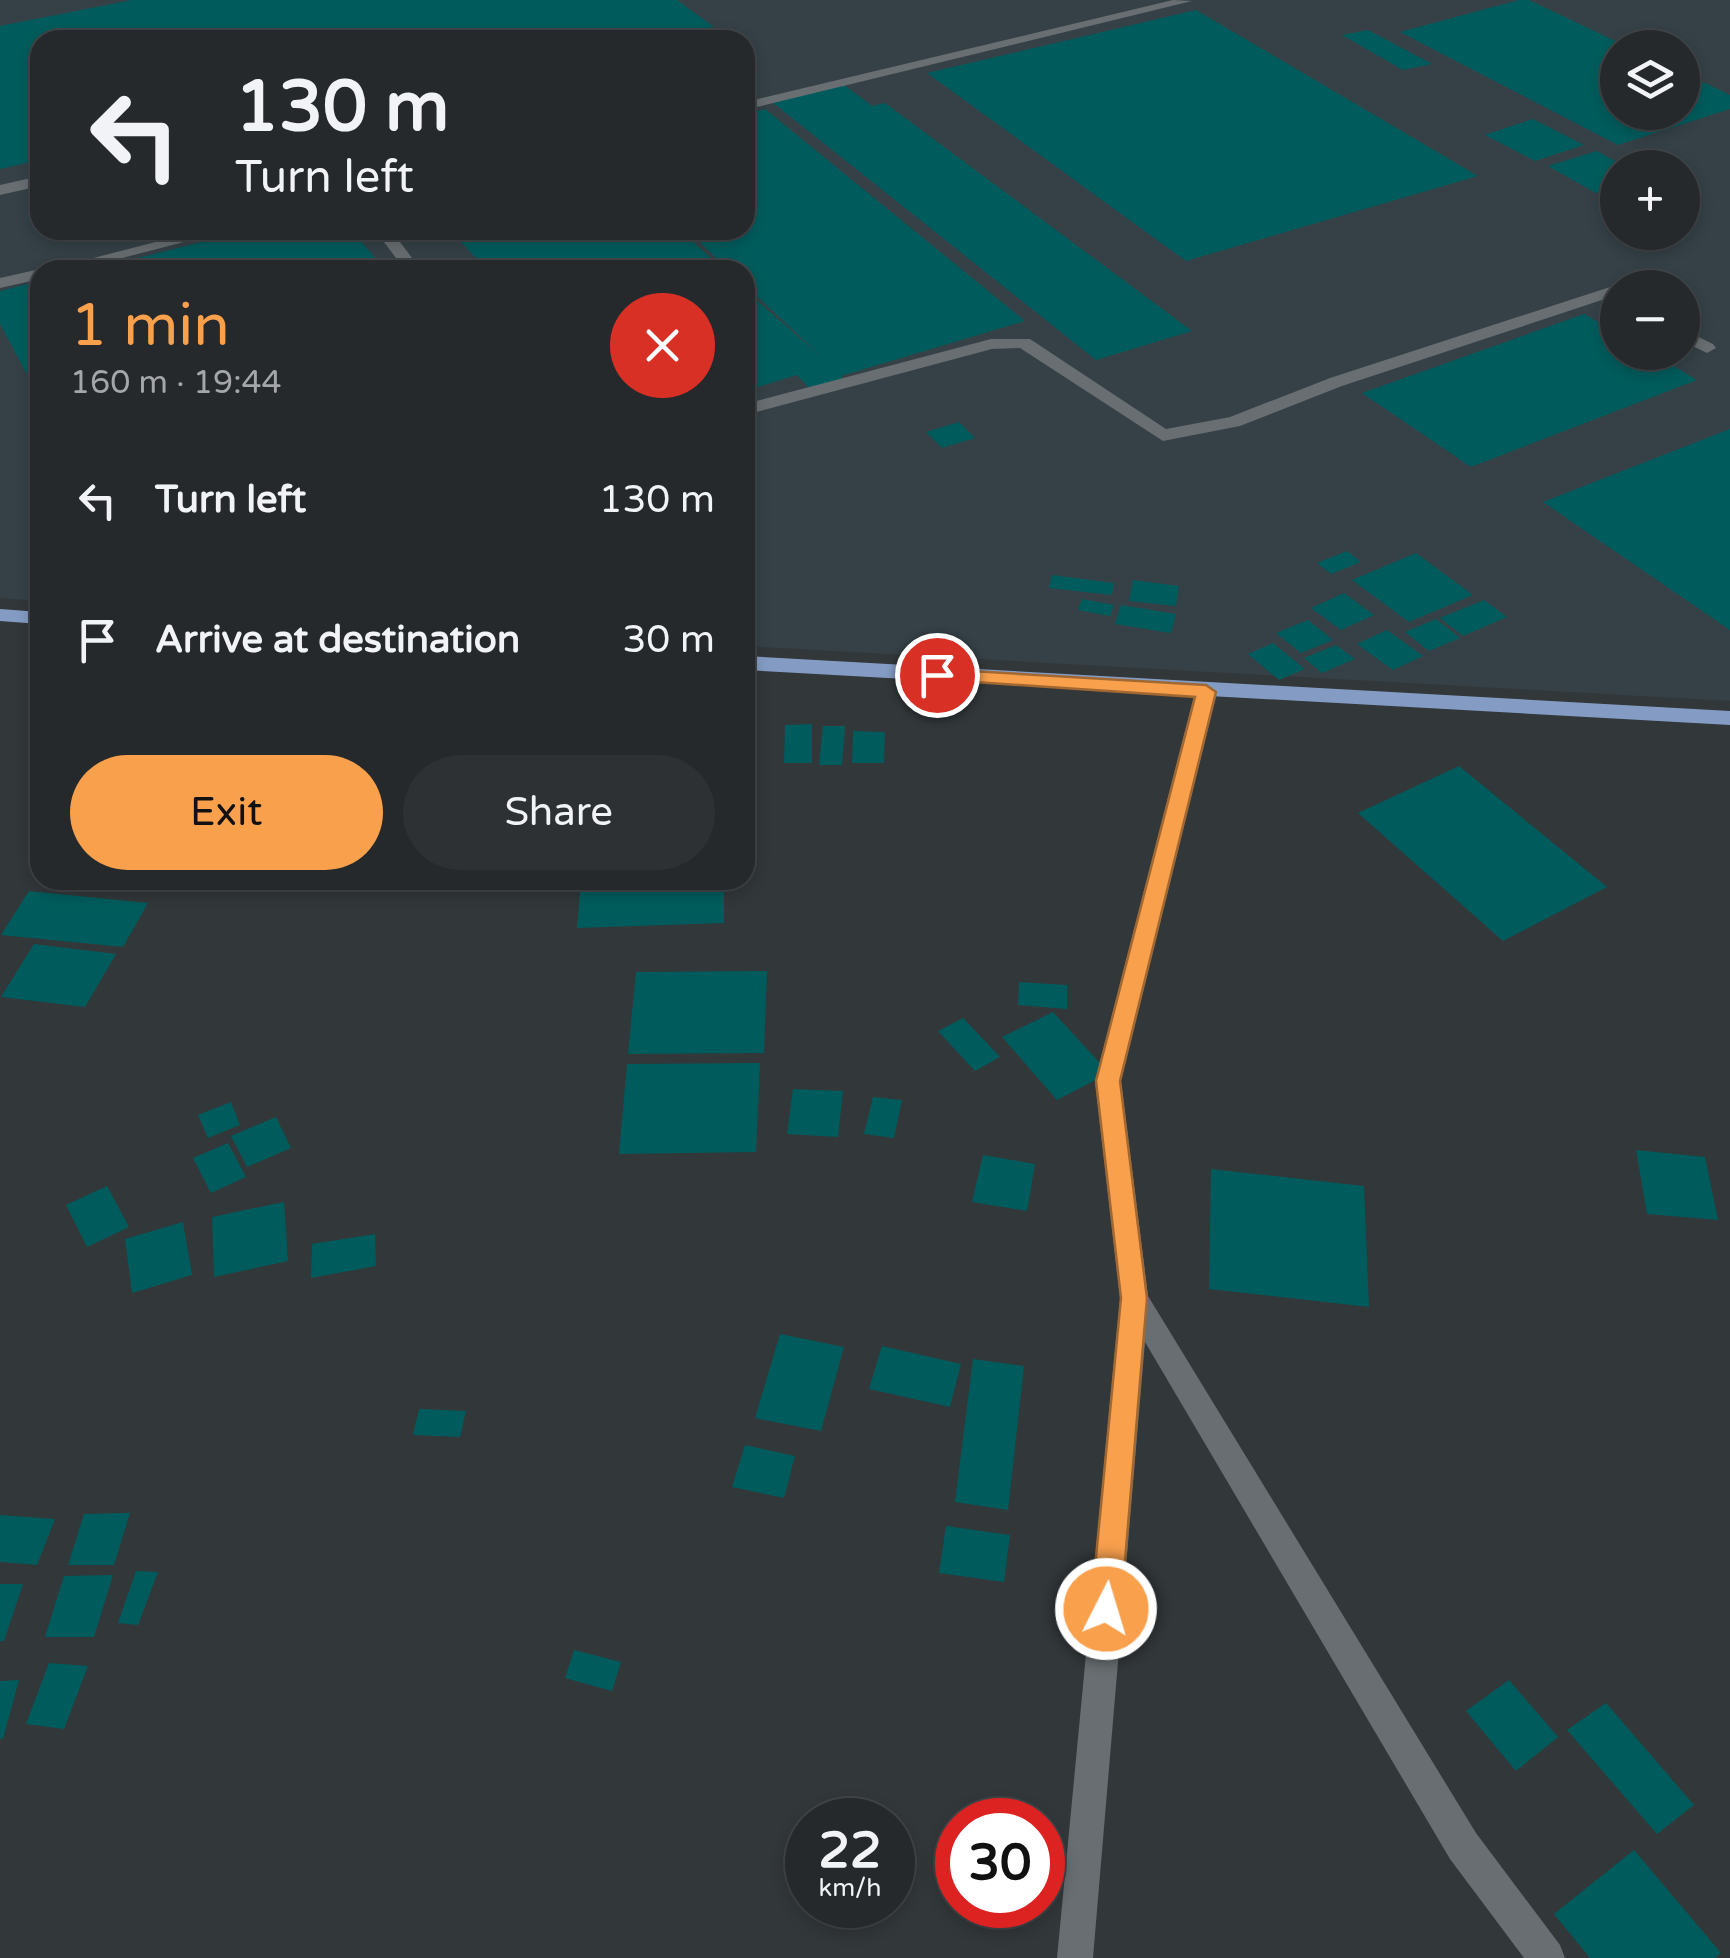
<!DOCTYPE html>
<meta charset="utf-8">
<style>
:root{--surface:#26292c;--page:#2e3134;--text:#f1f3f6;--muted:#a4a6a9;--line:#424548;--accent:#f9a04d}
body{margin:0;font-family:"Varela Round",sans-serif;background:var(--page);color:var(--text);height:100vh;display:flex;flex-direction:column;font-size:38px;white-space:nowrap}
*{box-sizing:border-box;margin:0}
p{font-size:32px;color:var(--muted)}
.icon{flex:none;width:55px;height:55px;fill:none;stroke:currentColor;stroke-width:2;stroke-linecap:round;stroke-linejoin:round}
.map{position:relative;flex:1;overflow:hidden}
.details{position:absolute;left:30px;top:260px;width:725px;height:630px;display:flex;flex-direction:column;background:var(--surface);border-radius:30px;box-shadow:0 5px 15px #0003,0 0 0 2px var(--line)}
.details>*{flex:none}
.hud{position:absolute;left:30px;top:30px;width:725px;height:210px;border-radius:30px;box-shadow:0 5px 15px #0003,0 0 0 2px var(--line);background:#26292c;color:var(--text);overflow:hidden}
.tools{position:absolute;left:1600px;top:30px;display:grid;gap:20px}
.tools a{display:grid;place-items:center;width:100px;height:100px;border-radius:50%;background:var(--surface);box-shadow:0 5px 15px #0003,0 0 0 2px var(--line);font-size:50px}
.speed{position:absolute;left:785px;top:1798px;display:flex;gap:20px;font-size:50px;font-weight:700;text-align:center}
.speed>*{display:grid;place-content:center;width:130px;height:130px;border-radius:50%;background:var(--surface);box-shadow:0 5px 15px #0003,0 0 0 2px var(--line);line-height:1}
.speed small{font-size:25px;font-weight:400}
.speed .limit{border:15px solid #d22;background:#fff;color:#111}
.pin{position:absolute;display:grid;place-items:center;width:85px;height:85px;color:#fff;margin:-42px;border:5px solid #fff;border-radius:50%;box-shadow:0 2px 10px #0007}
.me{position:absolute;width:110px;margin:-55px;rotate:5deg;stroke-linejoin:round;filter:drop-shadow(0 0 8px #0008)}
.turn{display:flex;align-items:center;gap:35px;height:210px;padding:0 40px;font-size:45px}
.turn .icon{width:130px;height:130px;stroke-width:2.5}
.turn b{display:block;font-size:70px;line-height:85px}
.round{display:grid;place-items:center;flex:none;width:105px;height:105px;border-radius:52px;background:var(--page)}
.overview{display:flex;align-items:center;justify-content:space-between;height:170px;padding:0 40px}
h1{font-size:60px;font-weight:600;line-height:75px;color:var(--accent)}
.primary-button{display:flex;gap:20px;margin-top:auto;padding:20px 40px}
.primary-button a{flex:1;height:115px;border-radius:60px;background:var(--accent);color:#111;font-size:40px;font-weight:600;line-height:115px;text-align:center}
.primary-button a+a{background:var(--page);color:var(--text)}
ul{padding:0;list-style:none}
li{display:flex;align-items:center;gap:30px;height:140px;padding:0 40px}
li div{flex:1}
li b{display:block;font-size:38px}
li em{font-style:normal}
.map>svg:first-child{display:block}
</style>
<div class="map">
<svg width="1730" height="1958" viewBox="0 0 1730 1958">
<rect width="100%" height="100%" fill="#32373a"/>
<path fill="#354147" fill-rule="evenodd" d="M 0,0 L 1730,0 L 1730,701 L 745,646 L 745,270 L 40,270 L 40,601 L 0,598 ZM 40,40 L 745,40 L 745,230 L 40,230 ZM 1618,48 L 1682,48 L 1682,112 L 1618,112 ZM 1618,168 L 1682,168 L 1682,232 L 1618,232 ZM 1618,288 L 1682,288 L 1682,352 L 1618,352 Z"/>
<g fill="#005c5c">
<path d="M 132,0 L 677,0 L 714,27 L 616,40 L 40,40 L 40,160 L 0,169 L 0,26 Z"/>
<path d="M 1519,0 L 1529,0 L 1630,48 L 1618,48 L 1618,112 L 1682,112 L 1682,72 L 1730,95 L 1730,109 L 1618,145 L 1400,32 Z"/>
<path d="M 1196,10 L 1478,176 L 1186,261 L 927,73 Z"/>
<path d="M 1368,30 L 1432,64 L 1403,70 L 1342,35 Z"/>
<path d="M 843,84 L 872,106 L 885,103 L 1192,331 L 1096,360 L 772,102 Z"/>
<path d="M 765,109 L 1025,321 L 841,376 L 845,380 L 812,391 L 797,375 L 745,391 L 745,290 L 825,360 L 745,285 L 745,270 L 729,270 L 687,230 L 745,230 L 745,114 Z"/>
<path d="M 1533,119 L 1584,145 L 1535,161 L 1485,135 Z"/>
<path d="M 1597,151 L 1627,168 L 1618,168 L 1618,186 L 1596,193 L 1548,166 Z"/>
<path d="M 249,230 L 352,230 L 385,270 L 91,270 Z"/>
<path d="M 450,230 L 680,230 L 724,270 L 487,270 Z"/>
<path d="M 40,281 L 40,399 L 0,324 L 0,291 Z"/>
<path d="M 1584,314 L 1618,333 L 1618,352 L 1650,352 L 1697,380 L 1471,467 L 1362,393 Z"/>
<path d="M 959,422 L 975,438 L 942,448 L 926,432 Z"/>
<path d="M 1730,429 L 1730,630 L 1543,502 Z"/>
<path d="M 1347,551 L 1361,562 L 1331,574 L 1317,563 Z"/>
<path d="M 1416,553 L 1473,595 L 1409,622 L 1352,580 Z"/>
<path d="M 1052,575 L 1114,583 L 1112,595 L 1049,588 Z"/>
<path d="M 1133,580 L 1179,586 L 1176,606 L 1129,601 Z"/>
<path d="M 1344,593 L 1374,615 L 1341,630 L 1311,608 Z"/>
<path d="M 1082,599 L 1114,605 L 1110,616 L 1078,610 Z"/>
<path d="M 1484,600 L 1507,617 L 1463,636 L 1440,618 Z"/>
<path d="M 1121,605 L 1176,614 L 1171,633 L 1115,624 Z"/>
<path d="M 1436,619 L 1460,638 L 1429,651 L 1405,632 Z"/>
<path d="M 1308,620 L 1333,640 L 1301,653 L 1276,633 Z"/>
<path d="M 1387,630 L 1423,656 L 1393,670 L 1357,644 Z"/>
<path d="M 1273,643 L 1305,669 L 1279,680 L 1248,654 Z"/>
<path d="M 1336,645 L 1355,659 L 1322,673 L 1304,658 Z"/>
<path d="M 812,724 L 812,763 L 784,763 L 785,725 Z"/>
<path d="M 823,726 L 845,726 L 842,765 L 819,765 Z"/>
<path d="M 853,731 L 885,732 L 884,763 L 852,763 Z"/>
<path d="M 1459,766 L 1607,887 L 1503,941 L 1358,813 Z"/>
<path d="M 581,880 L 724,880 L 724,923 L 577,928 Z"/>
<path d="M 29,891 L 148,903 L 123,947 L 1,935 Z"/>
<path d="M 34,944 L 116,954 L 85,1007 L 1,997 Z"/>
<path d="M 767,971 L 764,1053 L 628,1054 L 636,972 Z"/>
<path d="M 1019,982 L 1067,985 L 1067,1009 L 1018,1005 Z"/>
<path d="M 1053,1012 L 1109,1073 L 1057,1100 L 1002,1037 Z"/>
<path d="M 963,1018 L 1000,1057 L 975,1071 L 938,1031 Z"/>
<path d="M 760,1063 L 756,1152 L 619,1154 L 627,1064 Z"/>
<path d="M 793,1089 L 843,1091 L 838,1137 L 787,1134 Z"/>
<path d="M 873,1097 L 902,1100 L 894,1138 L 864,1134 Z"/>
<path d="M 231,1102 L 240,1125 L 208,1138 L 198,1115 Z"/>
<path d="M 276,1117 L 291,1148 L 247,1167 L 231,1136 Z"/>
<path d="M 228,1143 L 246,1177 L 211,1193 L 193,1158 Z"/>
<path d="M 1636,1150 L 1705,1157 L 1718,1220 L 1647,1214 Z"/>
<path d="M 983,1155 L 1035,1164 L 1027,1211 L 972,1202 Z"/>
<path d="M 1211,1169 L 1364,1186 L 1369,1307 L 1209,1289 Z"/>
<path d="M 107,1186 L 129,1227 L 87,1247 L 66,1205 Z"/>
<path d="M 284,1202 L 288,1261 L 214,1277 L 212,1217 Z"/>
<path d="M 183,1222 L 192,1275 L 132,1293 L 125,1239 Z"/>
<path d="M 375,1234 L 376,1266 L 311,1278 L 312,1244 Z"/>
<path d="M 780,1334 L 844,1347 L 821,1431 L 755,1418 Z"/>
<path d="M 882,1346 L 961,1364 L 950,1407 L 869,1389 Z"/>
<path d="M 973,1359 L 1024,1366 L 1008,1510 L 955,1502 Z"/>
<path d="M 419,1409 L 466,1411 L 460,1437 L 413,1435 Z"/>
<path d="M 745,1445 L 795,1456 L 784,1498 L 732,1487 Z"/>
<path d="M 130,1513 L 114,1565 L 68,1565 L 84,1514 Z"/>
<path d="M 0,1515 L 55,1519 L 37,1565 L 0,1562 Z"/>
<path d="M 946,1526 L 1010,1535 L 1004,1582 L 939,1573 Z"/>
<path d="M 136,1571 L 158,1572 L 138,1625 L 118,1623 Z"/>
<path d="M 113,1575 L 94,1637 L 45,1637 L 64,1576 Z"/>
<path d="M 0,1584 L 23,1584 L 4,1641 L 0,1641 Z"/>
<path d="M 574,1650 L 621,1662 L 612,1691 L 565,1678 Z"/>
<path d="M 49,1663 L 88,1666 L 64,1729 L 26,1724 Z"/>
<path d="M 19,1680 L 3,1739 L 0,1739 L 0,1681 Z"/>
<path d="M 1509,1680 L 1558,1737 L 1516,1771 L 1466,1711 Z"/>
<path d="M 1606,1703 L 1694,1805 L 1657,1834 L 1567,1730 Z"/>
<path d="M 1634,1850 L 1721,1953 L 1715,1958 L 1590,1958 L 1554,1914 Z"/>
</g>
<g fill="none" stroke-linecap="round" stroke-linejoin="round">
<g fill="#686e71" fill-rule="evenodd">
<path d="M 1173,0 L 1192,1 L 745,110 L 745,102 Z"/>
<path d="M 40,176 L 40,186 L 0,195 L 0,185 Z"/>
<path d="M 202,230 L 230,230 L 76,270 L 47,270 Z"/>
<path d="M 375,230 L 391,230 L 421,270 L 405,270 Z"/>
<path d="M 40,269 L 44,270 L 40,270 L 40,279 L 0,288 L 0,278 Z"/>
<path d="M 1610,287 L 1618,289 L 1618,302 L 1608,298 L 1342,386 L 1240,426 L 1163,441 L 1020,348 L 992,349 L 745,415 L 745,404 L 991,339 L 1030,339 L 1166,429 L 1230,417 L 1330,378 Z"/>
<path d="M 1682,329 L 1713,344 L 1716,348 L 1707,353 L 1682,341 Z"/>
<path d="M 1206,685 L 1217,692 L 1121,1081 L 1148,1296 L 1476,1833 L 1560,1945 L 1565,1958 L 1524,1958 L 1450,1859 L 1145,1342 L 1093,1958 L 1057,1958 L 1120,1298 L 1095,1081 L 1195,692 Z"/>
</g>
<g fill="#849cc4" fill-rule="evenodd">
<path d="M 0,609 L 40,612 L 40,624 L 0,621 Z"/>
<path d="M 745,656 L 1730,711 L 1730,725 L 745,670 Z"/>
</g>
</g>
<path fill="#f9a04d" stroke="#a26832" stroke-width="2.5" d="M 937,669 L 1206,685 L 1216,692 L 1120,1081 L 1147,1298 L 1121,1609 L 1116,1619 L 1106,1623 L 1096,1619 L 1091,1609 L 1121,1298 L 1096,1081 L 1195,697 L 930,679 L 930,670 Z"/>
</svg>
<div class="tools">
<a><svg class="icon" aria-label="layers" viewBox="0 0 24 24"><path d="M12 4l9 5-9 5-9-5zM3 14l9 5 9-5"/></svg></a>
<a>+</a>
<a>−</a>
</div>
<div class="speed"><div>22<small>km/h</small></div><div class="limit">30</div></div>
<div class="pin" style="left:937px;top:675px;background:#d93025"><svg class="icon" aria-label="arrive" viewBox="0 0 24 24"><path d="M6 21V4h12l-3 4 3 4H6"/></svg></div>
<svg class="me" style="left:1106px;top:1609px" viewBox="-20 -20 40 40"><circle r="17" fill="#f9a04d" stroke="#fff" stroke-width="3"/><path d="M0-11L8 9 0 5-8 9z" fill="#fff"/></svg>
<div class="hud">
<div class="turn"><svg class="icon" aria-label="left" viewBox="0 0 24 24"><path d="M17 20v-9H6M10 6l-5 5 5 5"/></svg><div><b>130 m</b>Turn left</div></div>
</div>
<section class="details">
<div class="overview"><div><h1>1 min</h1><p>160 m · 19:44</p></div><a class="round" style="background:#d93025;color:#fff"><svg class="icon" aria-label="close" viewBox="0 0 24 24"><path d="M6 6l12 12M18 6L6 18"/></svg></a></div>
<ul>
<li><svg class="icon" aria-label="left" viewBox="0 0 24 24"><path d="M17 20v-9H6M10 6l-5 5 5 5"/></svg><div><b>Turn left</b></div><em>130 m</em></li>
<li><svg class="icon" aria-label="arrive" viewBox="0 0 24 24"><path d="M6 21V4h12l-3 4 3 4H6"/></svg><div><b>Arrive at destination</b></div><em>30 m</em></li>
</ul>
<div class="primary-button"><a>Exit</a><a>Share</a></div>
</section>
</div>
